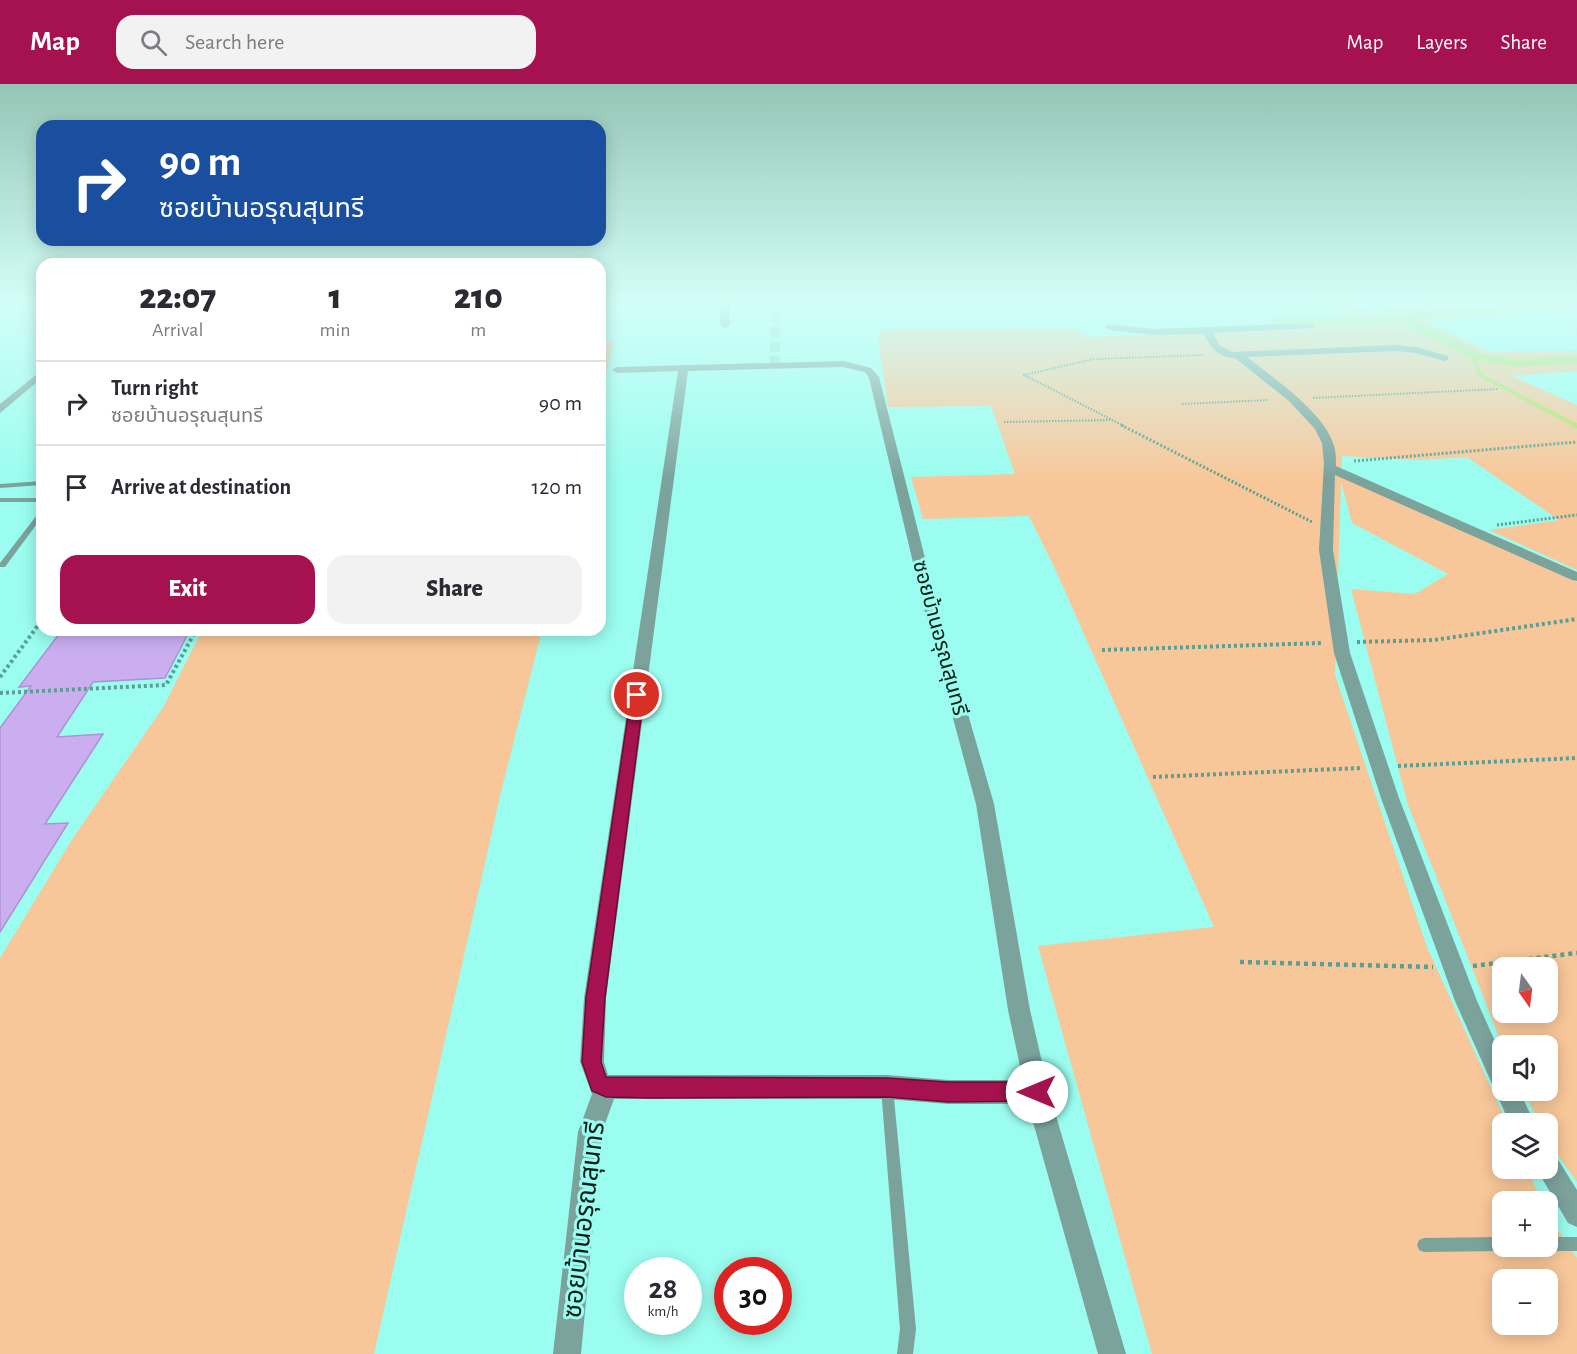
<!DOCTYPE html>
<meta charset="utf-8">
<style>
:root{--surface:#fff;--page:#f2f2f3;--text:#2b2b33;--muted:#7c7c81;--line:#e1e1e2;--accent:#a5124f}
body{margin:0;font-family:"Alegreya Sans","Noto Sans Thai",sans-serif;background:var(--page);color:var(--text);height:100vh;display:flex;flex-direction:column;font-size:22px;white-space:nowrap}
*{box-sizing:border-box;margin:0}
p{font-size:20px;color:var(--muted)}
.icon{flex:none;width:33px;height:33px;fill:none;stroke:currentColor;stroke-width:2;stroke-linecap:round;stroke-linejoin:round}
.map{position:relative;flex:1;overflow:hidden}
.drawer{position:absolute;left:36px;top:174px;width:570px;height:378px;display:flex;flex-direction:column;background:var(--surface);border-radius:18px;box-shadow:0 3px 15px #0003}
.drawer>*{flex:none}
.top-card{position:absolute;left:36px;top:36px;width:570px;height:126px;border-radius:18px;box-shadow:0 3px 15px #0003;background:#1a4fa0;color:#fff;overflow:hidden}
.needle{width:39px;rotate:166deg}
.controls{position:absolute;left:1492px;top:873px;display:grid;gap:12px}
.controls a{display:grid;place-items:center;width:66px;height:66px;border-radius:12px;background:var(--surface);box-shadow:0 3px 15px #0003;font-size:30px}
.speed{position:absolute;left:624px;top:1173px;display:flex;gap:12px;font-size:30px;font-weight:700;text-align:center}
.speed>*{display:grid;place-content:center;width:78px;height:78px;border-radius:50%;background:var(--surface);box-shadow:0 3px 15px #0003;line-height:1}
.speed small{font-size:15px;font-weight:400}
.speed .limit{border:9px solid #d22;background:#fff;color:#111}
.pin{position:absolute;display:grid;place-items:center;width:51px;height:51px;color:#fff;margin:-26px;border:3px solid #fff;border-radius:50%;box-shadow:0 2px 6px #0007}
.me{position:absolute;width:66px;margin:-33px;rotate:270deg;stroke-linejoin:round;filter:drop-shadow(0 0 4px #0008)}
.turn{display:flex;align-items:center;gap:21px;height:126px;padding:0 24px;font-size:27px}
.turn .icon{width:78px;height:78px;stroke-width:2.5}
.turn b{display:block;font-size:42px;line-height:51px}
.eta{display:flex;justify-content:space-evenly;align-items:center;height:102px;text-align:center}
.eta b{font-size:36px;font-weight:800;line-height:42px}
.button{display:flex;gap:12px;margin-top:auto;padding:12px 24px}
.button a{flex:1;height:69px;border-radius:18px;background:var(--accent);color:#fff;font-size:24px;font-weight:800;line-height:69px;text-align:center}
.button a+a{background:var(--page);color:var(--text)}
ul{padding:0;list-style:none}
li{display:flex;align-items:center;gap:18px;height:84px;padding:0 24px;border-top:2px solid var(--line)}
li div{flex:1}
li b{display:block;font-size:22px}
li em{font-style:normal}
header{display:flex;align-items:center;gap:36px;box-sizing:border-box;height:84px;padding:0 30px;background:var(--accent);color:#fff}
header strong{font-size:28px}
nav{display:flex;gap:33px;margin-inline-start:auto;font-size:21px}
.search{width:420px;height:54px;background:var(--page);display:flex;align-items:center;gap:15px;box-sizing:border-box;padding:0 21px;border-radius:18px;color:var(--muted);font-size:22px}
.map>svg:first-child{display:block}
</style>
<header>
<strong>Map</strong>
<div class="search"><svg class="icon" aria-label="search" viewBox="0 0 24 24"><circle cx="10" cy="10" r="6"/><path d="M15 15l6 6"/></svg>Search here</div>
<nav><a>Map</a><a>Layers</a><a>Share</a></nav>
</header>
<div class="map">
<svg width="1577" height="1270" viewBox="0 0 1577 1270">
<rect width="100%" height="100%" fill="#9afdef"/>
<g fill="#f8c799" fill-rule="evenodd">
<path d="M 1318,218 L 1351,218 L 1373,228 L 1435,218 L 1577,218 L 1577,227 L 1525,228 L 1431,237 L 1432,241 L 1489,268 L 1577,267 L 1577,287 L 1512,292 L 1577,321 L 1577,486 L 1489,446 L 1559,436 L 1467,373 L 1422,376 L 1342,372 L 1341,393 L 1577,498 L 1577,1098 L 1549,1059 L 1548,1040 L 1539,1039 L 1524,1007 L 1548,1006 L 1548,962 L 1503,963 L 1408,721 L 1351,505 L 1415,510 L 1448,490 L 1352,439 L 1341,397 L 1335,591 L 1427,863 L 1507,1039 L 1503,1040 L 1503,1084 L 1527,1085 L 1542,1117 L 1503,1118 L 1503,1162 L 1548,1162 L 1548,1131 L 1577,1174 L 1577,1270 L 1152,1270 L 1038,862 L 1214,843 L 1056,487 L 1029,432 L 923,435 L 911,393 L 1015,390 L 991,322 L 888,323 L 878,253 L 883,245 L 1075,244 L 1086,253 L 1286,245 L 1269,234 L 1348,233 ZM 1503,884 L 1548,884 L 1548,928 L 1503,928 ZM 1503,1196 L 1548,1196 L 1548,1240 L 1503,1240 Z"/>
<path d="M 614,257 L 600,314 L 600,258 Z"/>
<path d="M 202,546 L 542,546 L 501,708 L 374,1270 L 0,1270 L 0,874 L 73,754 L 164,622 Z"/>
</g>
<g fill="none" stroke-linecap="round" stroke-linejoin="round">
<path stroke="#b8de69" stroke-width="4" d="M 1473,271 L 1480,291 L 1577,342"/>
<path stroke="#b8de69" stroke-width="5" d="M 1574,341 L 1577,342"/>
<path fill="#b8de69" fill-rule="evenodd" d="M 1542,218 L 1577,218 L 1577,223 L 1415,236 L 1479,269 L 1516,275 L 1577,271 L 1577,279 L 1516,283 L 1475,276 L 1399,238 L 1367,241 L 1277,241 L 1271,237 L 1277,233 L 1367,233 Z"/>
</g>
<path fill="#cbaef0" stroke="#ae92d1" stroke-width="1.5" d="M 62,546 L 190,546 L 165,594 L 93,598 L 57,653 L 103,650 L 45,740 L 68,739 L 0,848 L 0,644 L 31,602 L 19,603 Z"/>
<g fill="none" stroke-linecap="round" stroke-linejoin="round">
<path stroke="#83dbcf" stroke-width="10" stroke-dasharray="10 4.5" stroke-linecap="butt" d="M 774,282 L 777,218"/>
<g stroke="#599f95" stroke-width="2" stroke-dasharray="1.5 1.5" stroke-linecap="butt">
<path d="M 1313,314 L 1498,305"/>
<path d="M 1182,320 L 1269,316"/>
<path d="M 1004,338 L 1111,336"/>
<path d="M 1124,342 L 1024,291 L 1094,275 L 1204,271"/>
</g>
<g stroke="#599f95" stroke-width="3" stroke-dasharray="2 2" stroke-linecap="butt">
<path d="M 1121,341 L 1312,438"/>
<path d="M 1354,377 L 1577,358"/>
<path d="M 1497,441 L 1577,431"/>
</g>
<g stroke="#599f95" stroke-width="4" stroke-dasharray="3 3" stroke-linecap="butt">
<path d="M 1357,558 L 1434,556 L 1577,535"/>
<path d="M 1102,566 L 1323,559"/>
<path d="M 0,593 L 42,536"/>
<path d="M 0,609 L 166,601 L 196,546"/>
<path d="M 1398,682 L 1577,674"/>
<path d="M 1153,693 L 1360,684"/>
</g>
<g stroke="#599f95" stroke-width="4.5" stroke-dasharray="4 4" stroke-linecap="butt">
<path d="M 1240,878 L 1433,883"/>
<path d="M 1473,882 L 1577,869"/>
</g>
<g fill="#7ca29c" fill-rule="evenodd">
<path d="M 42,397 L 42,401 L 0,404 L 0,400 Z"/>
<rect x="0" y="414" width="42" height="4"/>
<path d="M 42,426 L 42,433 L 5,483 L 0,483 L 0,479 L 40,427 Z"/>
<path d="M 887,998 L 892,1000 L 893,1004 L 916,1245 L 913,1270 L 897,1270 L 900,1245 L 881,1004 L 882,1000 Z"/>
<path d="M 1503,1153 L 1503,1162 L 1509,1162 L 1508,1165 L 1503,1167 L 1424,1168 L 1419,1166 L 1417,1161 L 1419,1156 L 1424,1154 Z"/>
<path d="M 1548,1153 L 1577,1153 L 1577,1167 L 1548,1167 L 1543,1165 L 1542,1162 L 1548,1162 Z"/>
</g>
<g fill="#7ca29c" fill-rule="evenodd">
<path d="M 721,218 L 729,218 L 730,241 L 725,244 L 720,241 Z"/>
<path d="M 1311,239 L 1316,242 L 1314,244 L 1213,249 L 1219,261 L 1232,268 L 1396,261 L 1416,263 L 1448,272 L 1448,276 L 1445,277 L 1415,269 L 1396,267 L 1247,273 C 1272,293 1323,328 1333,359 C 1336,366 1336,375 1336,382 L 1577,488 L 1577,497 L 1572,496 L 1335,391 L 1333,466 L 1350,569 L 1399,714 L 1477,917 L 1503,975 L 1503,1006 L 1519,1006 L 1535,1040 L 1510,1040 L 1455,917 L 1381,714 L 1334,569 L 1319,466 L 1324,379 L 1322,359 L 1315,345 L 1289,317 L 1235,274 C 1219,274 1210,263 1204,250 L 1154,251 L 1110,246 L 1105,243 L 1110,240 L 1154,245 Z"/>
<path d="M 843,277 L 871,284 L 879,293 L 941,537 L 994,720 L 1030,926 L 1049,1008 L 1126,1270 L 1098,1270 L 1028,1020 L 948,1020 L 887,1015 L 614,1015 L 602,1048 L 581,1270 L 553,1270 L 578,1048 L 592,1010 L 580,978 L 584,914 L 678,287 L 617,289 L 612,286 L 617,283 ZM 843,283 L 865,288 L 869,294 L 927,537 L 976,720 L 1008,926 L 1023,996 L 948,996 L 887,991 L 608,991 L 604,978 L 606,914 L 688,287 Z"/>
<path d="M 42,286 L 42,294 L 0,329 L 0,320 Z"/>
<path d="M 1548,1070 L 1557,1074 L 1577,1106 L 1577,1143 L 1568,1139 L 1536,1084 L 1548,1084 Z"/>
</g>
</g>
<linearGradient id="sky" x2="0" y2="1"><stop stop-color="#95c5b5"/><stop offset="0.55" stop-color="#d2fef8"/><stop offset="1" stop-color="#d2fef8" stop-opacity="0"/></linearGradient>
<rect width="1577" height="396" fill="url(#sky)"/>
<path fill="#a5124f" stroke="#6b0c33" stroke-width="1.5" d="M 637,606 L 644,611 L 605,914 L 601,978 L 606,993 L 887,994 L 948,998 L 1037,998 L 1044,1001 L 1047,1008 L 1044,1014 L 1037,1017 L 948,1018 L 887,1013 L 649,1014 L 606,1013 L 592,1007 L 582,978 L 586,914 L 631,611 Z"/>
<g text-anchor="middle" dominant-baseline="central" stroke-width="6" stroke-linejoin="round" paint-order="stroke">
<g font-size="21" fill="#001d19" stroke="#9afdef">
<text transform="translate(940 554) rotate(75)">ซอยบ้านอรุณสุนทรี</text>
</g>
<g font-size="26" fill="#001d19" stroke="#9afdef">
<text transform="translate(584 1136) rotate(-83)">ซอยบ้านอรุณสุนทรี</text>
</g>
</g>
</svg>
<div class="controls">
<a><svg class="needle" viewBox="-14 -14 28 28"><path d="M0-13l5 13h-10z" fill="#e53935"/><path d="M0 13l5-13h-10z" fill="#7c7c81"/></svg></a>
<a><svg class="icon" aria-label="sound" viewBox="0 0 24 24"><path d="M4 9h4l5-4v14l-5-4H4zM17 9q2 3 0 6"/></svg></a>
<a><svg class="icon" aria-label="layers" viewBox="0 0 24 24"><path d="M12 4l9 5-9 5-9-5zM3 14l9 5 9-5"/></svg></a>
<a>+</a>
<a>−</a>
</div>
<div class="speed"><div>28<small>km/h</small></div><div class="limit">30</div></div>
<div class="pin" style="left:637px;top:611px;background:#d93025"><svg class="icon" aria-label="arrive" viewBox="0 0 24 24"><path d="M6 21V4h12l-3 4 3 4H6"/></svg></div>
<svg class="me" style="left:1037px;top:1008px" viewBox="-20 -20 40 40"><circle r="19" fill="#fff"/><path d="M0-13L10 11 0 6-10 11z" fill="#a5124f"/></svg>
<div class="top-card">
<div class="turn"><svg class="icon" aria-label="right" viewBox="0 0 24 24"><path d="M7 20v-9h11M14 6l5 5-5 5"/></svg><div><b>90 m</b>ซอยบ้านอรุณสุนทรี</div></div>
</div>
<section class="drawer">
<div class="eta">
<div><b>22:07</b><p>Arrival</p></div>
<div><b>1</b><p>min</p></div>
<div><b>210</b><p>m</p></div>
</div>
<ul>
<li><svg class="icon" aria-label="right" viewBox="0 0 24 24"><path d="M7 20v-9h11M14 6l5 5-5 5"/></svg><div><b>Turn right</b><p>ซอยบ้านอรุณสุนทรี</p></div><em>90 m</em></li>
<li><svg class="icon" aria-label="arrive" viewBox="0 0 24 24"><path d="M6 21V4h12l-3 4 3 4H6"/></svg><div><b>Arrive at destination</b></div><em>120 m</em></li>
</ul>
<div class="button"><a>Exit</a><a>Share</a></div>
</section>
</div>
